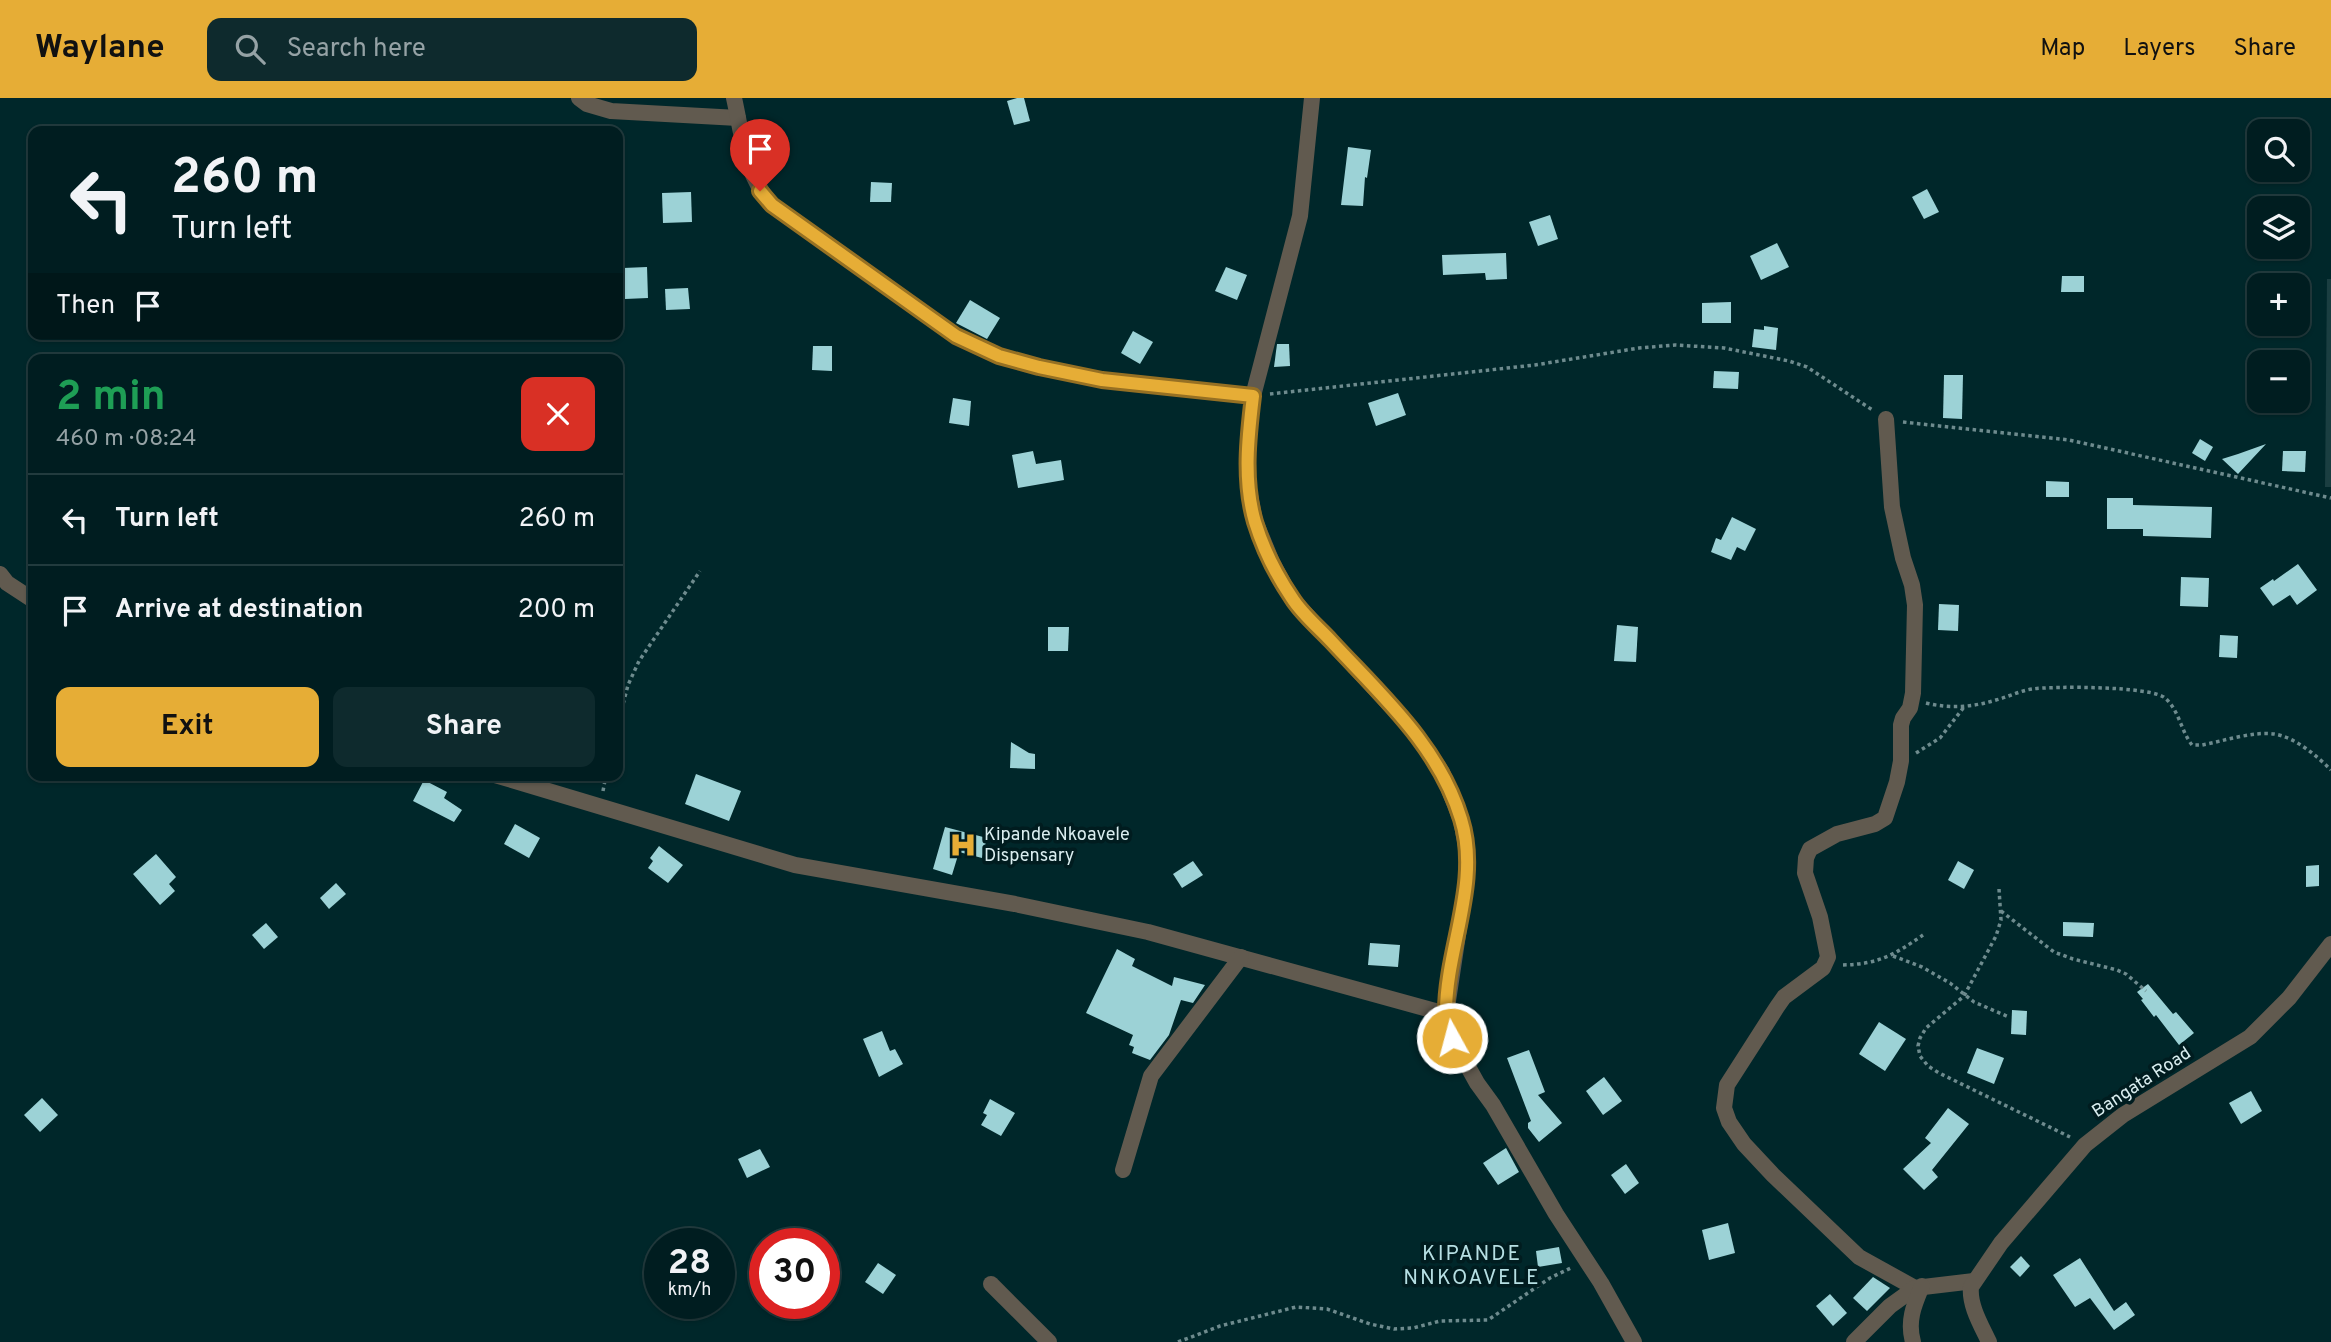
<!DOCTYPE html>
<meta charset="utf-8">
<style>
:root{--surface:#001d20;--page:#0e2a2d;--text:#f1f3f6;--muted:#95a2a5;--line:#223b3e;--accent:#e6ad36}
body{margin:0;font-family:Overpass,sans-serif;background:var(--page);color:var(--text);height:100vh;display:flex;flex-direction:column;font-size:26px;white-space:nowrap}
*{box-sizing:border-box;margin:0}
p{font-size:23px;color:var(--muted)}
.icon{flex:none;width:38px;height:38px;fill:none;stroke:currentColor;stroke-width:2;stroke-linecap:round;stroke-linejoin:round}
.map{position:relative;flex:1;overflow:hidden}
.side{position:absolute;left:28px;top:256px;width:595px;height:427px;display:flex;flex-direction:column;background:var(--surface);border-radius:14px;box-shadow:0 2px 5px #0004,0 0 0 2px var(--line)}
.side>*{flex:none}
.guide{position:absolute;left:28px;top:28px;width:595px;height:214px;border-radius:14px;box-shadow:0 2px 5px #0004,0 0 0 2px var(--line);background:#001d20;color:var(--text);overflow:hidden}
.tools{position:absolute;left:2247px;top:21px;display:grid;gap:14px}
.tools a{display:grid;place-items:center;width:63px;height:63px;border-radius:14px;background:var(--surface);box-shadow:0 2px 5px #0004,0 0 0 2px var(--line);font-size:35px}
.speed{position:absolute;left:644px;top:1130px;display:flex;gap:14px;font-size:35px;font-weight:700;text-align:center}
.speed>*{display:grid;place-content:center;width:91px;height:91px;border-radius:50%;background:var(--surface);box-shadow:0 2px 5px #0004,0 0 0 2px var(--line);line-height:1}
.speed small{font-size:18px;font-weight:400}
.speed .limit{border:10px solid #d22;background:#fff;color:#111}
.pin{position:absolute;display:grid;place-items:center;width:60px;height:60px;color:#fff;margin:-72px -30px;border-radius:50% 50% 50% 0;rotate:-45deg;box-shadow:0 0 7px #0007}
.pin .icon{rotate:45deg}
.me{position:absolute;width:77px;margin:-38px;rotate:353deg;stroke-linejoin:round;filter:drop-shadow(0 0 5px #0008)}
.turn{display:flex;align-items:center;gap:24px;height:147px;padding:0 28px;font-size:32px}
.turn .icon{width:91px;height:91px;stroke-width:2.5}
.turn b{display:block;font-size:49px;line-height:60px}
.then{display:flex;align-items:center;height:66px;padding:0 28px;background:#0003;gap:14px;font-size:26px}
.round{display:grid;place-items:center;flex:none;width:74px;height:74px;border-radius:14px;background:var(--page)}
.head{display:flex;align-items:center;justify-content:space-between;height:119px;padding:0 28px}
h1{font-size:42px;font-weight:700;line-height:52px;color:#1e9e55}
.primary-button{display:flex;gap:14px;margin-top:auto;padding:14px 28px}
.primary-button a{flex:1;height:80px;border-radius:14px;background:var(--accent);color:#111;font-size:28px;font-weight:700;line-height:80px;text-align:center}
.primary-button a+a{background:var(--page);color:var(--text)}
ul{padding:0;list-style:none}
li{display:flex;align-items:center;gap:21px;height:91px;padding:0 28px;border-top:2px solid var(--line)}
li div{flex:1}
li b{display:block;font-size:26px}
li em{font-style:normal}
header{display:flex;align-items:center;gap:42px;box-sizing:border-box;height:98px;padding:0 35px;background:var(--accent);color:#111}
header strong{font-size:33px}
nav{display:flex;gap:38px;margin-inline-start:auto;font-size:24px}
.search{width:490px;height:63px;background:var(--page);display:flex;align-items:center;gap:18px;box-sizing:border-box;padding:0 24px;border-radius:14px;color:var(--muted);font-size:26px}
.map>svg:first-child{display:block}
</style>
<header>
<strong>Waylane</strong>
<div class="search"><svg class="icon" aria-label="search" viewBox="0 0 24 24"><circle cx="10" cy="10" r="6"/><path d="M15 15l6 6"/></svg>Search here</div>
<nav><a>Map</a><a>Layers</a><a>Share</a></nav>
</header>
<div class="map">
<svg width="2331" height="1244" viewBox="0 0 2331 1244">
<rect width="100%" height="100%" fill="#00272a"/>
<path fill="#1a3e41" d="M 2327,181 L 2331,181 L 2331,389 L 2325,389 Z"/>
<g fill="#9cd2d6">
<path d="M 1017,0 L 1024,0 L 1030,23 L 1014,27 L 1007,3 Z"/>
<path d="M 1348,49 L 1371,52 L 1367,80 L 1365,79 L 1363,108 L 1341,107 Z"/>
<path d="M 871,84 L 892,85 L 891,104 L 870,104 Z"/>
<path d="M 1927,91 L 1939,114 L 1924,121 L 1912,99 Z"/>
<path d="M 691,94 L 692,124 L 663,125 L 662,95 Z"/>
<path d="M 1550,117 L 1558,141 L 1538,148 L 1529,124 Z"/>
<path d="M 1777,145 L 1789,169 L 1761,182 L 1750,158 Z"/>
<path d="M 1506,155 L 1507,181 L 1486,182 L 1485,175 L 1443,177 L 1442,157 Z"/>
<path d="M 647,169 L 648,200 L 625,201 L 623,170 Z"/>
<path d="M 1226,169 L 1247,177 L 1237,202 L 1215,193 Z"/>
<path d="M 2062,178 L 2084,178 L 2084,194 L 2061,194 Z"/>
<path d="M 688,190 L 690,211 L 666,212 L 665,191 Z"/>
<path d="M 970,202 L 1000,220 L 987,241 L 956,225 Z"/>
<path d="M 1731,204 L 1731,225 L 1702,225 L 1702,205 Z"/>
<path d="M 1764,228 L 1778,230 L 1776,252 L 1752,249 L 1754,231 L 1764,232 Z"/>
<path d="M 1133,233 L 1153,244 L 1140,266 L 1121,255 Z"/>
<path d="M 1277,246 L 1289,246 L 1290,268 L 1274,269 Z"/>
<path d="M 813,248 L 832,248 L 832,273 L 812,272 Z"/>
<path d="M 1714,273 L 1739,274 L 1738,291 L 1713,290 Z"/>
<path d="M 1944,277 L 1963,277 L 1962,321 L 1943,320 Z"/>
<path d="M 1398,295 L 1406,317 L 1376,328 L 1368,305 Z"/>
<path d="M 953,300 L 971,303 L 969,328 L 949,325 Z"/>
<path d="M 2200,341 L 2213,349 L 2205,363 L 2192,355 Z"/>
<path d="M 2266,346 L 2238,376 L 2222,361 L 2238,356 Z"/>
<path d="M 1033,353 L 1036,366 L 1061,362 L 1064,382 L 1018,390 L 1012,357 Z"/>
<path d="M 2283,353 L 2306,353 L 2305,374 L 2282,373 Z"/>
<path d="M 2046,383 L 2069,384 L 2069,399 L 2046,399 Z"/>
<path d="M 2107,400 L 2133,400 L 2133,407 L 2212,409 L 2211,440 L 2143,438 L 2143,431 L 2107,431 Z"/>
<path d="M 1732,419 L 1756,431 L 1745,453 L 1737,449 L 1731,462 L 1711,454 L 1716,440 L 1721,442 Z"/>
<path d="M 2298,466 L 2317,492 L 2297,507 L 2290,497 L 2273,508 L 2260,490 L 2273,481 L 2274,483 Z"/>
<path d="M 2181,479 L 2209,480 L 2208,509 L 2180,508 Z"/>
<path d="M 1939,506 L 1959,507 L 1958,533 L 1938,532 Z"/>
<path d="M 1617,527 L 1638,529 L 1636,564 L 1614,563 Z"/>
<path d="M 1048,529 L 1069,529 L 1068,553 L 1048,553 Z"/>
<path d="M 2220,537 L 2238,538 L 2237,560 L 2219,559 Z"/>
<path d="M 1011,644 L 1029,655 L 1035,656 L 1035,671 L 1010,670 Z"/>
<path d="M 696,676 L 741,693 L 729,723 L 685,706 Z"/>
<path d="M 424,682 L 447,694 L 444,700 L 462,712 L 454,724 L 413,703 Z"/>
<path d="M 515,726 L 540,740 L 529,760 L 504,746 Z"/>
<path d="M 945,729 L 987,740 L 982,760 L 959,754 L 952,777 L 933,771 Z"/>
<path d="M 659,748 L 683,767 L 668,785 L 648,770 L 653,763 L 650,760 Z"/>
<path d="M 156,756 L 176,779 L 169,786 L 175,793 L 160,807 L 133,776 Z"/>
<path d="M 1193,763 L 1203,777 L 1182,790 L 1173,776 Z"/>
<path d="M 1958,763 L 1974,772 L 1964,791 L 1948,782 Z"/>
<path d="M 2319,767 L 2319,788 L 2306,789 L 2306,768 Z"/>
<path d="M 336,785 L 346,796 L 329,811 L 320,800 Z"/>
<path d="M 2063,824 L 2094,825 L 2093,839 L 2063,838 Z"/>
<path d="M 266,825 L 278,839 L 264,851 L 252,837 Z"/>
<path d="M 1370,845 L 1400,847 L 1398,869 L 1368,867 Z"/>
<path d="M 1117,851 L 1135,861 L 1132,868 L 1172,888 L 1174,879 L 1205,887 L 1193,905 L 1181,902 L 1169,937 L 1150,962 L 1132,955 L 1134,949 L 1129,947 L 1133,937 L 1086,915 Z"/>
<path d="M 2148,886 L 2173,916 L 2176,914 L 2194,935 L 2179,947 L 2156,917 L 2154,919 L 2141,902 L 2143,901 L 2137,894 Z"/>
<path d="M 2012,912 L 2027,913 L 2026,937 L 2011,936 Z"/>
<path d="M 1879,924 L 1906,941 L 1885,973 L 1859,956 Z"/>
<path d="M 882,933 L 890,953 L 895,951 L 903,966 L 879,979 L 863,941 Z"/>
<path d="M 1977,950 L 2004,960 L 1994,986 L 1967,975 Z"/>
<path d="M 1529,952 L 1545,994 L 1538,997 L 1562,1025 L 1539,1044 L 1528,1030 L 1528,1025 L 1531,1023 L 1507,960 Z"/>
<path d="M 1604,979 L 1622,1003 L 1603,1017 L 1586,993 Z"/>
<path d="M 2251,993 L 2262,1013 L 2241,1026 L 2229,1005 Z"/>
<path d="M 42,1000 L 58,1017 L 40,1034 L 24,1017 Z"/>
<path d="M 990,1001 L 1015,1015 L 1001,1038 L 981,1027 L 987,1017 L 983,1015 Z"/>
<path d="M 1948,1010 L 1969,1026 L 1932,1072 L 1938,1079 L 1924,1092 L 1903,1071 L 1931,1045 L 1925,1040 Z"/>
<path d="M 1506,1050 L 1519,1074 L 1498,1087 L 1483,1065 Z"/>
<path d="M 760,1051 L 770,1069 L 747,1080 L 738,1061 Z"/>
<path d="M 1626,1066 L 1639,1085 L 1625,1096 L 1611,1077 Z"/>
<path d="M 1728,1125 L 1735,1155 L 1709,1162 L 1702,1132 Z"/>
<path d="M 1559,1149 L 1562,1165 L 1538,1169 L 1536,1153 Z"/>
<path d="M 2021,1158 L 2030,1168 L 2020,1179 L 2010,1169 Z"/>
<path d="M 2080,1160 L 2114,1213 L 2126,1204 L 2135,1217 L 2114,1232 L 2090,1200 L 2075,1209 L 2053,1177 Z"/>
<path d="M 878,1165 L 896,1177 L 883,1196 L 865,1184 Z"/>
<path d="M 1873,1179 L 1890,1190 L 1867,1213 L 1853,1200 Z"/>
<path d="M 1830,1196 L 1847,1215 L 1833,1228 L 1816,1208 Z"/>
</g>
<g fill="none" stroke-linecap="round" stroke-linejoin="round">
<g stroke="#6e8b8e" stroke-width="3.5" stroke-dasharray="3.5 3.5" stroke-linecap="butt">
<path d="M 1270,296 L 1535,267 L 1639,250 L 1675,247 L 1724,250 L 1789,263 L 1807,269 L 1874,313"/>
<path d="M 1903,324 L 2069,342 L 2331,400"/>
<path d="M 1926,605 C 1950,611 1973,609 1996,602 C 2008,599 2019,593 2032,591 C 2053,588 2152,588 2165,600 C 2179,612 2181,633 2192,647 L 2202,647 C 2223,643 2254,633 2274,636 C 2295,639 2317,658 2331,672"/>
<path d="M 618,626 L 628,587 L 639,563 L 700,473"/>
<path d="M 1916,655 L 1940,640 L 1964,609"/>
<path d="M 603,693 L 606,677"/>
<path d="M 1999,791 L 2001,822 L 1996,838 L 1964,898 L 1926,930 L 1920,940 L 1918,948 L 1920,958 L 1928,968 L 1939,975 L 2070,1039"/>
<path d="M 2001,813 L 2054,854 L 2073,861 L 2117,872 L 2126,876 L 2146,893"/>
<path d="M 1893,858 L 1922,869 L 1950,885 L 1974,904 L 2009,919"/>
<path d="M 1843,867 C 1879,866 1894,857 1923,837"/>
<path d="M 1178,1244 L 1220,1228 L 1296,1209 L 1327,1211 L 1370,1226 L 1394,1231 L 1413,1230 L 1440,1223 L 1488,1222 L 1550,1180 L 1571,1170"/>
</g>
<g stroke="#615a4f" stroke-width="16">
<path d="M 579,0 L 587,6 L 611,13 L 738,20"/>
<path d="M 734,0 C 743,40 744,75 772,107 L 956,238 L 999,258 L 1039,269 L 1103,282 L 1253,298"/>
<path d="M 1312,0 L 1300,118 L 1253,298 L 1248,344 L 1248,387 L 1255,423 L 1272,464 L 1292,501 L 1413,632 L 1442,674 L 1461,722 L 1467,754 L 1466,784 L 1446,916 L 1452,940 L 1477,985 L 1493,1007 L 1556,1116 L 1601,1185 L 1634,1244"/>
<path d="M 1886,321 L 1892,409 L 1903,460 L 1912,487 L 1915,507 L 1913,595 L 1910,610 L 1903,620 L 1901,627 L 1901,663 L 1897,684 L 1885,720 L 1875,726 L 1837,736 L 1810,751 L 1806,760 L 1805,775 L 1820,819 L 1828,859 L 1823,870 L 1784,899 L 1777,909 L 1727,987 L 1724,1010 L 1729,1024 L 1744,1046 L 1773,1077 L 1859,1159 L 1915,1190"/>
<path d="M 0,476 L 7,485 L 33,502"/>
<path d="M 495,677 L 795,767 L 1015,806 L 1148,834 L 1446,916"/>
<path d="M 1123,1072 L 1151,978 L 1241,859"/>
<path d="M 991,1186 L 1049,1244"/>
<path d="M 1854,1244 L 1890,1208 L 1915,1190 L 1974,1183"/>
<path d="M 1913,1244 C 1907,1223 1914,1207 1922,1188"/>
<path d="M 1989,1244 C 1981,1227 1969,1207 1971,1189 L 2001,1145 L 2085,1047 L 2123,1017 L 2250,939 L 2289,900 L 2331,846"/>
</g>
</g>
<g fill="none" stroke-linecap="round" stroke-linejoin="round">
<defs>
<path id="route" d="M 760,93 L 772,107 L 956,238 L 999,258 L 1039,269 L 1102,282 L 1253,298 C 1248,339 1243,383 1255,424 C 1263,450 1277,478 1292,500 C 1302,516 1318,529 1331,543 C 1381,597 1439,648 1461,721 C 1481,785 1446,850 1446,914 C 1446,923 1450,932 1452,940"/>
</defs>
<use href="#route" stroke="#967023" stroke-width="18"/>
<use href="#route" stroke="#e6ad36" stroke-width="12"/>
</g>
<defs>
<symbol id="hospital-bare" viewBox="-9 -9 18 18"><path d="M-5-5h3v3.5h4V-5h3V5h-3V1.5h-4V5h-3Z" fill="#e6ad36" stroke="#001c1f" stroke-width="2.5" paint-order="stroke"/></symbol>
</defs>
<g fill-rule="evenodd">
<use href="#hospital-bare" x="944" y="728" width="38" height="38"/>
</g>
<g text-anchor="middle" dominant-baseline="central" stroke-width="7" stroke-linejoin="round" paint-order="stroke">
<g font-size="18" fill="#daeef0" stroke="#001c1f" text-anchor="start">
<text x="984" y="737">Kipande Nkoavele<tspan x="984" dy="21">Dispensary</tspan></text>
</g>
<g font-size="18" fill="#daeef0" stroke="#001c1f">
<text transform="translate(2142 985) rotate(-33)">Bangata Road</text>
</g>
<g font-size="21" letter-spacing="2" fill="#b6dfe3" stroke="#001c1f">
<text x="1472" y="1156">KIPANDE<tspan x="1472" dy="24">NNKOAVELE</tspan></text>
</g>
</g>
</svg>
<div class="tools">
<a><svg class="icon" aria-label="search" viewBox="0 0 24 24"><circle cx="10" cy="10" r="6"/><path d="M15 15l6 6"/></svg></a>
<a><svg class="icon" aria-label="layers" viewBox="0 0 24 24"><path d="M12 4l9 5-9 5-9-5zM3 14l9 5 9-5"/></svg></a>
<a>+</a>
<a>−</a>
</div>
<div class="speed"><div>28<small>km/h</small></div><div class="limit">30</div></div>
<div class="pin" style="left:760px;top:93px;background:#d93025"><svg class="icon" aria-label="arrive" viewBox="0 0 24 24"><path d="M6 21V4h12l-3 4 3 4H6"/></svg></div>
<svg class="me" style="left:1452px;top:940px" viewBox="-20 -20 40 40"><circle r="17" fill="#e6ad36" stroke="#fff" stroke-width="3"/><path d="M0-11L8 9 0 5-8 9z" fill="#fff"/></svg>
<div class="guide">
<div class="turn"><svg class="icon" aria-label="left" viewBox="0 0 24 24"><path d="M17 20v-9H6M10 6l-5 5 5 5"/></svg><div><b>260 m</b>Turn left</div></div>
<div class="then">Then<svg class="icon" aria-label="arrive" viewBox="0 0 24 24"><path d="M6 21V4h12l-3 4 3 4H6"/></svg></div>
</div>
<section class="side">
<div class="head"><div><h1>2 min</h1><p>460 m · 08:24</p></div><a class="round" style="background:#d93025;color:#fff"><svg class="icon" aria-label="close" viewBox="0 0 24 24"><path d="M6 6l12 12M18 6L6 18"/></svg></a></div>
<ul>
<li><svg class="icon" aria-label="left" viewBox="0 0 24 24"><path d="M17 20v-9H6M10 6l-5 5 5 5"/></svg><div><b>Turn left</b></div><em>260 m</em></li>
<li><svg class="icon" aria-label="arrive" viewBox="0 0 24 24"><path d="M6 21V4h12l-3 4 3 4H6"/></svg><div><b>Arrive at destination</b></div><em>200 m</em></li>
</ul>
<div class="primary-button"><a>Exit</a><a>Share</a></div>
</section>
</div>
